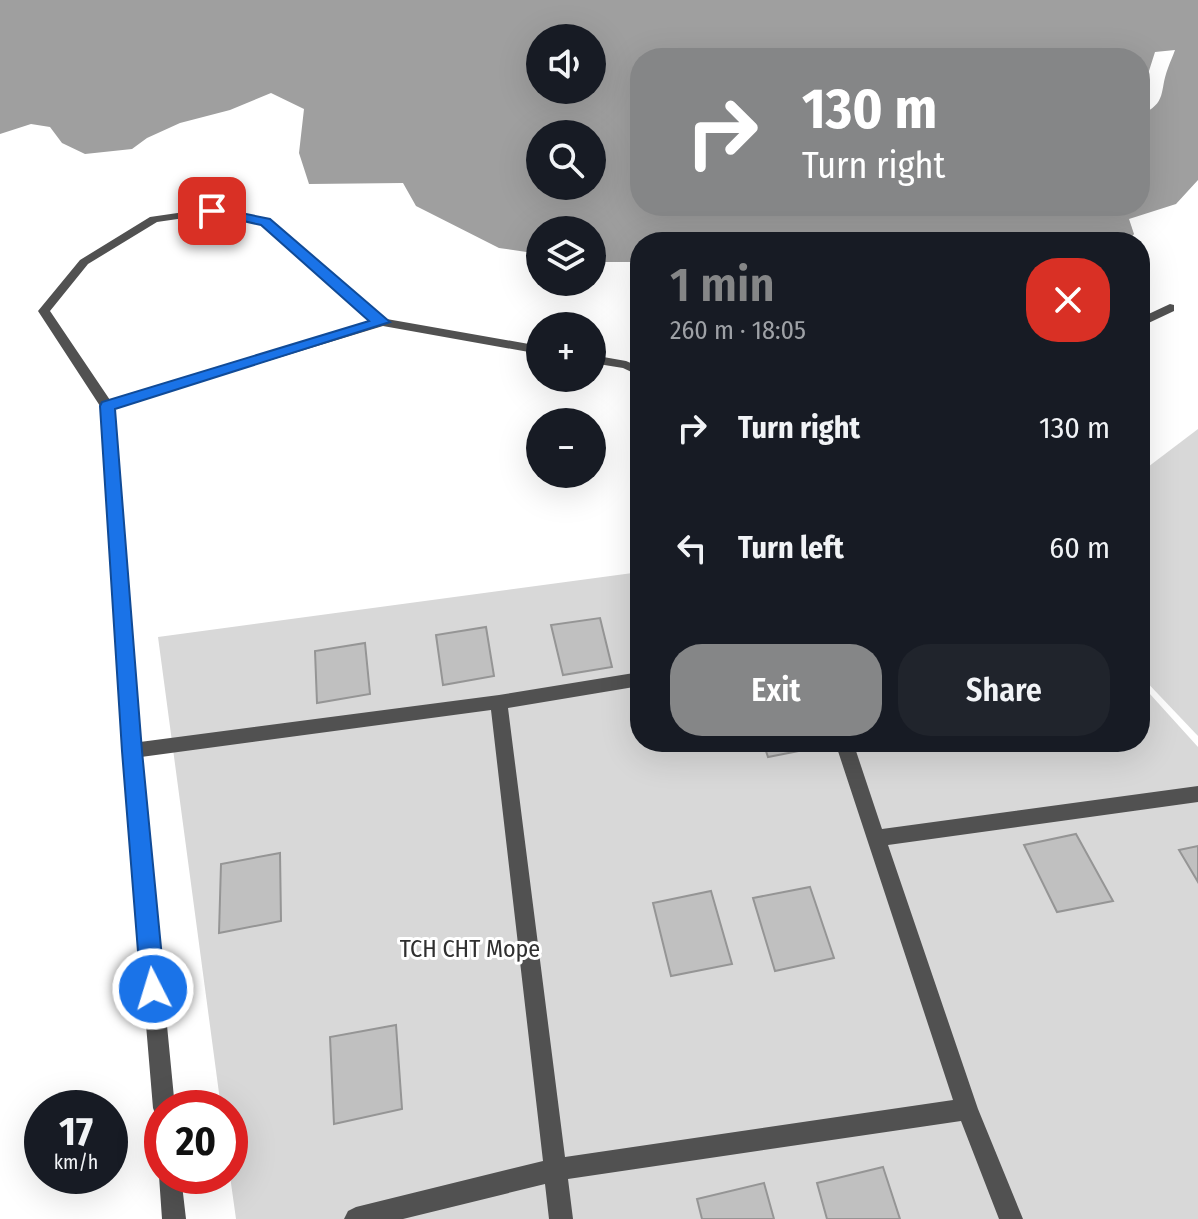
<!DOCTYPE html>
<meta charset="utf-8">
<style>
:root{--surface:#171b24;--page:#20242c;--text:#f1f3f6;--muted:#9ea1a6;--accent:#858687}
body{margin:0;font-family:"Fira Sans Condensed",sans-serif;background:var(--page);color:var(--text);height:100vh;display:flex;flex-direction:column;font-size:30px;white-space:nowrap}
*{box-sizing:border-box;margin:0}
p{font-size:26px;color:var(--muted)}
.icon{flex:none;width:44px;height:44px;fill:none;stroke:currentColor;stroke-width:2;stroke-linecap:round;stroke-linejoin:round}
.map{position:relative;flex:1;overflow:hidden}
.panel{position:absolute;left:630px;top:232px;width:520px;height:520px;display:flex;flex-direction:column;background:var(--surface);border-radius:32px;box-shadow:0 8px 32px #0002}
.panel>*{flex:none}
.top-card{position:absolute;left:630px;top:48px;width:520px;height:168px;border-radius:32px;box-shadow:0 8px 32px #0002;background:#858687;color:#fff;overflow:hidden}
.buttons{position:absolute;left:526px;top:24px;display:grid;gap:16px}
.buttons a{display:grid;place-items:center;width:80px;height:80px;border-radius:50%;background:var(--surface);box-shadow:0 8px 32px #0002;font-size:40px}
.speed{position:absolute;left:24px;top:1090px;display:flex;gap:16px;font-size:40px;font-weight:700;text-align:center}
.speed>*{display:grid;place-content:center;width:104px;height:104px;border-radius:50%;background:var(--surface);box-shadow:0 8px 32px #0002;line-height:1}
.speed small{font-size:20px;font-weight:400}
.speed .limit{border:12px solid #d22;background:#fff;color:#111}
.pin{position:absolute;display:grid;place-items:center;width:68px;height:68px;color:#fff;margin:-34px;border-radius:16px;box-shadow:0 4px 12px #0006}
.me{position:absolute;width:88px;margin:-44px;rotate:355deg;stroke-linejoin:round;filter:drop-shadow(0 0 6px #0008)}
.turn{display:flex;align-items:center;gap:28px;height:168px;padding:0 40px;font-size:36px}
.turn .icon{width:104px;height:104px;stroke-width:2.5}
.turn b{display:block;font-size:56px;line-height:68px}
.round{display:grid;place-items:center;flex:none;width:84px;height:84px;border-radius:32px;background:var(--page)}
.headline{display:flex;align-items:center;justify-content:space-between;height:136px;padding:0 40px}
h1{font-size:48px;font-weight:600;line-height:60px;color:var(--accent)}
.cta{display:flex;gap:16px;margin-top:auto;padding:16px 40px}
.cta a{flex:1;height:92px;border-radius:32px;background:var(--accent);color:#fff;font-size:32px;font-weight:600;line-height:92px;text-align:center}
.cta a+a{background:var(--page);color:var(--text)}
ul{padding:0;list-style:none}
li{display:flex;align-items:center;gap:24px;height:120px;padding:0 40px}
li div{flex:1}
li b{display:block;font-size:30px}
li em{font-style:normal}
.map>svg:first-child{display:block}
</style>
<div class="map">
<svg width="1198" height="1219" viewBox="0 0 1198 1219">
<rect width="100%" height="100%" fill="#fff"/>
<g fill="#d8d8d8">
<path d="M 1198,429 L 1198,736 L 1140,675 L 1140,473 Z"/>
<path d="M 640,572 L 640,742 L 1140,742 L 1140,683 L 1198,747 L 1198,1219 L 236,1219 L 230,1176 L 230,1108 L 221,1108 L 158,637 Z"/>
</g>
<path fill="#9f9f9f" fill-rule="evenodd" d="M 0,0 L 1198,0 L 1198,180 L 1176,204 L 1129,219 L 1134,234 L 1128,242 L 640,242 L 640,262 L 592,262 L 592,230 L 540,230 L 540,254 L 499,248 L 416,206 L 403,183 L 309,184 L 299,153 L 304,109 L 271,93 L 230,110 L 180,123 L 147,138 L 132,149 L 85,154 L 62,143 L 50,127 L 31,124 L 0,134 ZM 540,38 L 592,38 L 592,90 L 540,90 ZM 1175,50 C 1173,56 1170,62 1168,68 C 1159,91 1168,103 1140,115 L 1140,206 L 640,206 L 640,58 L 1140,58 L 1140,78 L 1148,74 L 1155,52 ZM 592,134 L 592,186 L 540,186 L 540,134 Z"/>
<g fill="#c0c0c0" stroke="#959595" stroke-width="2">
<path d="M 600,618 L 612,667 L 563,675 L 551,625 Z"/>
<path d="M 486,627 L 494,676 L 443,685 L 436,635 Z"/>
<path d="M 365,643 L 370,694 L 317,703 L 315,651 Z"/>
<path d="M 763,742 L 818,742 L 819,747 L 768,757 Z"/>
<path d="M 1060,742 L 1106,742 L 1064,750 Z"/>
<path d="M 1076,834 L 1113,901 L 1057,912 L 1024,845 Z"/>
<path d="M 1198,846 L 1198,882 L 1179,850 Z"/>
<path d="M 280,853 L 281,921 L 219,933 L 221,864 Z"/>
<path d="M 810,887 L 834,958 L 775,971 L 753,898 Z"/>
<path d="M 711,891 L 732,964 L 671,976 L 653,903 Z"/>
<path d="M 396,1025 L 402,1109 L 334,1124 L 330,1037 Z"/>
<path d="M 883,1167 L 900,1219 L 827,1219 L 817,1183 Z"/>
<path d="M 764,1183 L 774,1219 L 702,1219 L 697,1199 Z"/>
</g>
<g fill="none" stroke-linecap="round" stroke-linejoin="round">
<g fill="#515151" fill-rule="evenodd">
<path d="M 212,208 L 269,220 L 381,318 L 540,346 L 540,354 L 383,326 L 114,408 L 140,742 L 499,695 L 640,672 L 640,686 L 508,708 L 565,1157 L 953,1100 L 835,742 L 853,742 L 882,829 L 1198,786 L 1198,802 L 888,845 L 978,1109 L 1023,1219 L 999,1219 L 961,1121 L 568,1179 L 573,1219 L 549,1219 L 545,1184 L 403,1219 L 344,1219 L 348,1211 L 356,1207 L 543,1161 L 491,710 L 141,757 L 175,1108 L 162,1108 L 162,1118 L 156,1116 L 153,1108 L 123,751 L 100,406 L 38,311 L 80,260 L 150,217 ZM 212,214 L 261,225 L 371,322 L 110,400 L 50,311 L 88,264 L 157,222 Z"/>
<path d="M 1170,304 L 1174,305 L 1174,311 L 1140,327 L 1140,318 Z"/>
<path d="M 592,355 L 626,361 L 640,367 L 640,376 L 623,368 L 592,363 Z"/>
<path d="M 162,1168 L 162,1176 L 181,1176 L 186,1219 L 162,1219 L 159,1176 Z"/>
</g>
</g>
<path fill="#1a73e8" stroke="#114b97" stroke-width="2" d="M 212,207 L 270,219 L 390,322 L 115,409 L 142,751 L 165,989 L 162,998 L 153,1001 L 145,998 L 141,989 L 122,751 L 100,406 L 102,402 L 369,321 L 261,225 L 208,213 L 206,211 Z"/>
<g text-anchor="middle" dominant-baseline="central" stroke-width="6" stroke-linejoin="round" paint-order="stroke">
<g font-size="24" fill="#2f2f2f" stroke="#fff">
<text x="470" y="949">ТСН СНТ Море</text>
</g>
</g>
</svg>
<div class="buttons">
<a><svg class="icon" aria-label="sound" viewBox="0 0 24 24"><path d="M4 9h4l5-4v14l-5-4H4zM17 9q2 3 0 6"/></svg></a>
<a><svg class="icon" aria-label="search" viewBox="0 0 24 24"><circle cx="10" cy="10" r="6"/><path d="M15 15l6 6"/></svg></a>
<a><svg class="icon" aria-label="layers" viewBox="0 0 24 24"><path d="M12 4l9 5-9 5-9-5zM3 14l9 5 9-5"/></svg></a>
<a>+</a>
<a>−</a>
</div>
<div class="speed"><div>17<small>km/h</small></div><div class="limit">20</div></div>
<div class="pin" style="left:212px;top:211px;background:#d93025"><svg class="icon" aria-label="arrive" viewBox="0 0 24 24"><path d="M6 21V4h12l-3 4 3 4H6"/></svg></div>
<svg class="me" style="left:153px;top:989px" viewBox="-20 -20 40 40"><circle r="17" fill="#1a73e8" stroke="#fff" stroke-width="3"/><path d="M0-11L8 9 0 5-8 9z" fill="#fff"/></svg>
<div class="top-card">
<div class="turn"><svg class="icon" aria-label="right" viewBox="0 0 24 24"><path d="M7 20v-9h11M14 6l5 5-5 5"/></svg><div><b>130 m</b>Turn right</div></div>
</div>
<section class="panel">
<div class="headline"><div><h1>1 min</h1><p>260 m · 18:05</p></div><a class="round" style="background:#d93025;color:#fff"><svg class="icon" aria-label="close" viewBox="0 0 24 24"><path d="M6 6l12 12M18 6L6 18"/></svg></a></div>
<ul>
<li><svg class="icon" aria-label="right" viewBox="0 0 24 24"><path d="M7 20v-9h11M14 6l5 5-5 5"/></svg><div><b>Turn right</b></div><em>130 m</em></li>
<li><svg class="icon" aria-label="left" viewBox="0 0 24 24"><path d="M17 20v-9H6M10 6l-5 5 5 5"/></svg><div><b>Turn left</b></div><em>60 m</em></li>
</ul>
<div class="cta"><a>Exit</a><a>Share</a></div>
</section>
</div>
